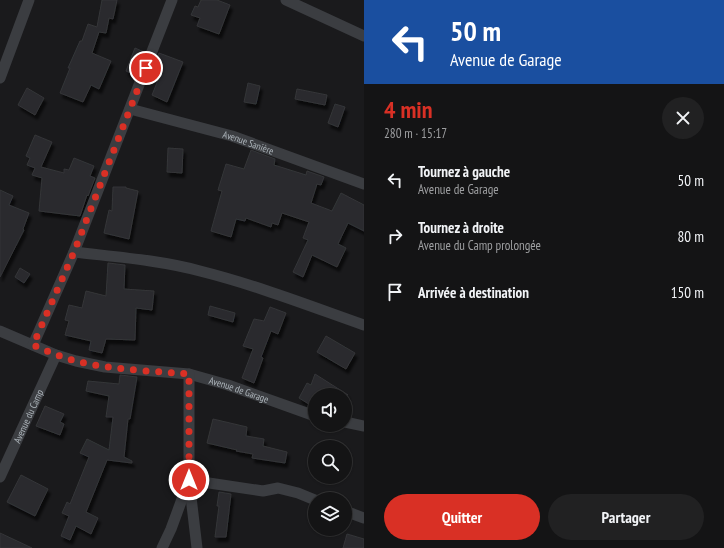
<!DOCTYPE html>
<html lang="fr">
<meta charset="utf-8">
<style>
:root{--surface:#141415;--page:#212122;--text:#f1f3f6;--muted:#9d9ea0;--line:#333334;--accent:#d93025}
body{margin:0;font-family:"PT Sans Narrow",sans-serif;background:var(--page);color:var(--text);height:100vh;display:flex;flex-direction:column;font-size:15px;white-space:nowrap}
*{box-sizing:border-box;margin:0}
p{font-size:13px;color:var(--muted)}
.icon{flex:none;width:22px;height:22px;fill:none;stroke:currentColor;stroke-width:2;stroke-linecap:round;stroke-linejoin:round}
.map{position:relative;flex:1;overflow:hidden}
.drawer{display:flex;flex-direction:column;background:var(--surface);width:360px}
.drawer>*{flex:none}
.guide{background:#1a4fa0;color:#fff;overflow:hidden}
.fabs{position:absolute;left:308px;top:388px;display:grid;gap:8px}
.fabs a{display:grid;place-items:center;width:44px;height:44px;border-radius:50%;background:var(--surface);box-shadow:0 1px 3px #0004,0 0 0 1px var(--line);font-size:20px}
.pin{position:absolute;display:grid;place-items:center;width:34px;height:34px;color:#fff;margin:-17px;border:2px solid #fff;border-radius:50%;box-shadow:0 1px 4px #0007}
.me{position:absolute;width:44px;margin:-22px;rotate:0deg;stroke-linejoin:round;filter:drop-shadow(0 0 3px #0008)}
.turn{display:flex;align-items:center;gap:14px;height:84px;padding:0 20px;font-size:18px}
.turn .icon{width:52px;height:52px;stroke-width:2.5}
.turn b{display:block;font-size:28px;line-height:34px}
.round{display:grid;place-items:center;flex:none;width:42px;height:42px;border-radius:21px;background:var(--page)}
.headline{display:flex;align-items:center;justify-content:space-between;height:68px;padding:0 20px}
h1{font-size:24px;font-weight:600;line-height:30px;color:var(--accent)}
.primary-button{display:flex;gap:8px;margin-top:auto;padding:8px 20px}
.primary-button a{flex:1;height:46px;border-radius:24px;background:var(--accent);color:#fff;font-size:16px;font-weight:600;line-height:46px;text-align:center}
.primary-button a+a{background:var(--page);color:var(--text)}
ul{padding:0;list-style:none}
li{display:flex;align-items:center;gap:12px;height:56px;padding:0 20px}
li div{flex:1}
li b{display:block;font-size:15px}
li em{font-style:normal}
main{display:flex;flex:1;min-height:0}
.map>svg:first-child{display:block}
</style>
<main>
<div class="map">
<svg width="364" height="548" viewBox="0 0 364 548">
<defs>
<filter id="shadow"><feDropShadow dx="2.5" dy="4.5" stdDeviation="1" flood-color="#0009"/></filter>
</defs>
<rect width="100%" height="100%" fill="#1a1a1c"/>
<g fill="#2a2b2d" stroke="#343538" filter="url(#shadow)">
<path d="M 102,0 L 117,0 L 113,19 L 109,18 L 106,33 L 99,32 L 92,53 L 111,61 L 99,89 L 91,85 L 83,102 L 60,93 L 70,68 L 68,68 L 80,41 L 82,41 L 88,24 L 97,27 Z"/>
<path d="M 201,0 L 217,0 L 230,5 L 219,34 L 197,26 L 200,18 L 191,15 L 195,6 L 198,7 Z"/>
<path d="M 135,48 L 144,52 L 135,75 L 126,71 Z"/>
<path d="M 159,53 L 183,62 L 167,102 L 152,95 L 162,70 L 154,67 Z"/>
<path d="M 248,83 L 260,86 L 256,104 L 244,102 Z"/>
<path d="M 27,88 L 44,98 L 35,115 L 18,105 Z"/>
<path d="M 297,89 L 327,95 L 325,105 L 295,99 Z"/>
<path d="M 335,104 L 345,107 L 338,127 L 328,123 Z"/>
<path d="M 35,135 L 52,142 L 41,167 L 64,173 L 64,169 L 69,170 L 74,158 L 94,166 L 90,176 L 95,178 L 88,196 L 87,195 L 80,216 L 39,211 L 42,178 L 32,175 L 35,168 L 27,165 L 30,158 L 26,156 Z"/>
<path d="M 168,148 L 183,149 L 182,173 L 167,172 Z"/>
<path d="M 251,150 L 275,159 L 274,165 L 306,175 L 307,171 L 324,177 L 321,185 L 317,184 L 311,203 L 332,211 L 341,193 L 364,205 L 364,231 L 348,223 L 338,244 L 346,248 L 337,267 L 312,255 L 303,277 L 293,272 L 308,240 L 303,238 L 309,222 L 282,213 L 278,225 L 272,223 L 271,227 L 246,218 L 245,221 L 236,219 L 231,237 L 211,231 L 222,191 L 218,190 L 226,164 L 244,169 Z"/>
<path d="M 113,187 L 126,187 L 126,188 L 138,191 L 129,239 L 104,233 L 109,210 L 112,211 Z"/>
<path d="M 0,190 L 13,196 L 9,205 L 29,213 L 23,229 L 24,230 L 0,277 Z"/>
<path d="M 108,263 L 125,265 L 124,289 L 154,291 L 152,310 L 136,308 L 135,340 L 106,339 L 102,353 L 89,350 L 91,341 L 65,335 L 69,321 L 65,320 L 69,305 L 82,308 L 86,291 L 106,296 Z"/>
<path d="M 20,268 L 30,274 L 24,283 L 15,277 Z"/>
<path d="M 210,306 L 235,313 L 233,322 L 208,315 Z"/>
<path d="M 270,307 L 286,313 L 278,334 L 271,331 L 261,357 L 263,358 L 254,383 L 242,378 L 253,349 L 243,346 L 254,319 L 264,321 Z"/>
<path d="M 326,336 L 355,353 L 346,369 L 317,352 Z"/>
<path d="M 315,374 L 348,395 L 328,395 L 321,390 L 318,395 L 315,395 L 315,400 L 312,406 L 299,398 L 307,383 L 311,385 Z"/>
<path d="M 120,375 L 137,377 L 130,419 L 128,419 L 124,457 L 132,461 L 132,463 L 107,460 L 86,512 L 98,518 L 91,534 L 76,526 L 70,540 L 61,536 L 69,516 L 62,513 L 67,502 L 70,504 L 89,457 L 80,453 L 87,439 L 109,450 L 113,417 L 106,417 L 109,396 L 86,391 L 88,381 L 119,384 Z"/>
<path d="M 45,406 L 64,414 L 60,422 L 64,424 L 60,435 L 36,426 Z"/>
<path d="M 213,419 L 247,427 L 246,436 L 264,439 L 263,446 L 287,452 L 285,463 L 252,458 L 253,454 L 236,451 L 237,450 L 207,443 Z"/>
<path d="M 21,475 L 48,489 L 35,516 L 7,502 Z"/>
<path d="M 219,492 L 231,494 L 226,537 L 215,537 L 219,506 L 217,506 Z"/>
<path d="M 0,533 L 32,548 L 0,548 Z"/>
<path d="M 347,534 L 364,539 L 364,548 L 343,548 Z"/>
</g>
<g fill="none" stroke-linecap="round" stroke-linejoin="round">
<g stroke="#3b3d41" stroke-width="11">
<path d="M 286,0 L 364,36"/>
<path d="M 0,78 L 29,0"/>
<path id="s1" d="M 130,109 L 232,136 L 364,184"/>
<path d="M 74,252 C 116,257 159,260 200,271 C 256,285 310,306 364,325"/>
<path id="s2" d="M 0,331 L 56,355 L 76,361 L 105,367 L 189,374 L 228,385 L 315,416"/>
<path d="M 33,345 L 74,252 L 172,0"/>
<path d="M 189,374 L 189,480 L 197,548"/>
<path d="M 345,422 L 364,426"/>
<path id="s3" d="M 0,477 L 56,355"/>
<path d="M 345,511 L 364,518"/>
<path d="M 162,548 L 171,529 L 189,480 L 263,491 L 278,488 L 298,493 L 315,500"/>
</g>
</g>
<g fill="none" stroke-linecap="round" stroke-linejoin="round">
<path stroke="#d93025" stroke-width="7" stroke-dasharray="0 12.6" d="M 146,68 L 74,252 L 33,345 C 47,351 61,357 76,361 C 112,370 152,371 189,374 L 189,480"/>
</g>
<g text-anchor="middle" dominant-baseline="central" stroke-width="4" stroke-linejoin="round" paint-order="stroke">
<g font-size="10" fill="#adb5bb" stroke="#151517">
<text stroke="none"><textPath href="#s1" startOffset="123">Avenue Sanière</textPath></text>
<text stroke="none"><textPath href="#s2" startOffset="248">Avenue de Garage</textPath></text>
<text stroke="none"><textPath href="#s3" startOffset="67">Avenue du Camp</textPath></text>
</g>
</g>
</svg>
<div class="fabs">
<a><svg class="icon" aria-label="sound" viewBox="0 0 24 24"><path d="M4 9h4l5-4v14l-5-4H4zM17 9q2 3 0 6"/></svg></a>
<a><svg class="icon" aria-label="search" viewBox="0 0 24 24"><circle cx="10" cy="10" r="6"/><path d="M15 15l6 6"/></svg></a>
<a><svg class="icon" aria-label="layers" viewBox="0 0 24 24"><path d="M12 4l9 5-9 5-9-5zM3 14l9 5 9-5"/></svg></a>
</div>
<div class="pin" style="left:146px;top:68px;background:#d93025"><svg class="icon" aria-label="arrive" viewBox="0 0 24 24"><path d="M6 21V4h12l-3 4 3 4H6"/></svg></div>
<svg class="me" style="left:189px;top:480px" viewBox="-20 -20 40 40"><circle r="17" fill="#d93025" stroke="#fff" stroke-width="3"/><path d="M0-11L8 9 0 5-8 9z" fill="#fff"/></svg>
</div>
<section class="drawer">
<div class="guide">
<div class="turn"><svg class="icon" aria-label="left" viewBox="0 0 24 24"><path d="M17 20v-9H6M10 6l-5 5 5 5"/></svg><div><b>50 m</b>Avenue de Garage</div></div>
</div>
<div class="headline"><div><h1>4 min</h1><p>280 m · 15:17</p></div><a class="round"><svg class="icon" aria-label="close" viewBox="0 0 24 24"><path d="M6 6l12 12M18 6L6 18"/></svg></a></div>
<ul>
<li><svg class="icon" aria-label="left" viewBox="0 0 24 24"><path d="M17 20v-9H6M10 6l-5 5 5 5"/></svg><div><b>Tournez à gauche</b><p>Avenue de Garage</p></div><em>50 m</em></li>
<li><svg class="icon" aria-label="right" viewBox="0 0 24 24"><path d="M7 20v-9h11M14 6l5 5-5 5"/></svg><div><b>Tournez à droite</b><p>Avenue du Camp prolongée</p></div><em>80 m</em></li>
<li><svg class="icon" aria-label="arrive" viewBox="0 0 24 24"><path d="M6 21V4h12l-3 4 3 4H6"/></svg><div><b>Arrivée à destination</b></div><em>150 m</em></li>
</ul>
<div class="primary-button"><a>Quitter</a><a>Partager</a></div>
</section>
</main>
